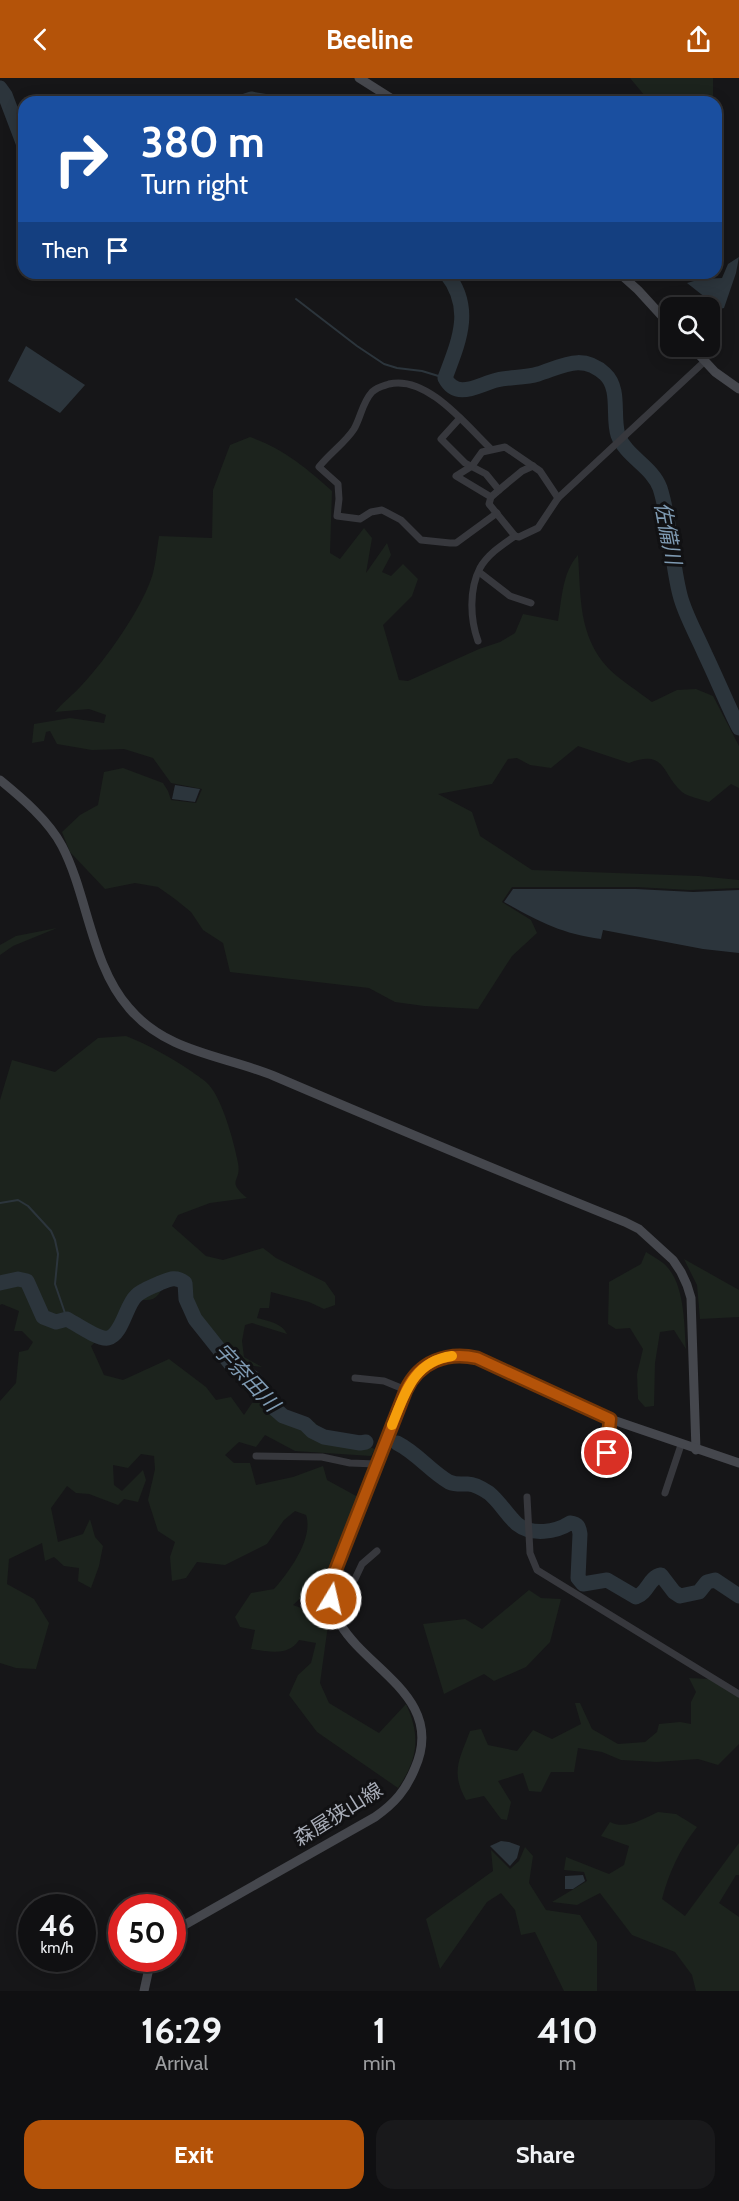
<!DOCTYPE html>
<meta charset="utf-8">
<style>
:root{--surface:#101012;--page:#19191b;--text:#f1f3f6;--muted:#9c9d9f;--line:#303032;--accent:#b45309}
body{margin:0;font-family:Cabin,"Noto Sans JP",sans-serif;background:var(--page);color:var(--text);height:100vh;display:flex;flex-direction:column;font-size:22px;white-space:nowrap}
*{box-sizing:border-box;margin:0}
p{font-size:20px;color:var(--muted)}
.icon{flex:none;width:33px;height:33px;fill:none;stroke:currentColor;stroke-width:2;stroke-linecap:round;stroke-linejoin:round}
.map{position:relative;height:1913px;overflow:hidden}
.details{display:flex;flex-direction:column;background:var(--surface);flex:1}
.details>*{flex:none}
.guide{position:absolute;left:18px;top:18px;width:704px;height:183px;border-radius:18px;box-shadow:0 3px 15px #0003,0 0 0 2px var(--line);background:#1a4fa0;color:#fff;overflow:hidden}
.controls{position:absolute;left:660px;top:219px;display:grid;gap:12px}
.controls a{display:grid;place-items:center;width:60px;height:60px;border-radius:12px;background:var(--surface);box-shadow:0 3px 15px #0003,0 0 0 2px var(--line);font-size:30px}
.speed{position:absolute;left:18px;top:1816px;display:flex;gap:12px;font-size:30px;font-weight:700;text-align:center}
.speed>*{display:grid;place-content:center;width:78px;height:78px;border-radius:50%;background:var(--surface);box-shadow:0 3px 15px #0003,0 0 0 2px var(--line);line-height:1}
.speed small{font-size:15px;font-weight:400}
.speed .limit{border:9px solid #d22;background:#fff;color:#111}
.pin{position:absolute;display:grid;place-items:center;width:51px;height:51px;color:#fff;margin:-26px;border:3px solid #fff;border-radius:50%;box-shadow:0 2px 6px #0007}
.me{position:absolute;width:66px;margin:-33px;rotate:9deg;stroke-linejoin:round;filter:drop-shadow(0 0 4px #0008)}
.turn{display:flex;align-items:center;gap:21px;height:126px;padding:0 24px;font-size:27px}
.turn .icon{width:78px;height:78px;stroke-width:2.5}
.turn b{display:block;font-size:42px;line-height:51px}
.then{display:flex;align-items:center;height:57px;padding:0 24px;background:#0003;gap:12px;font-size:22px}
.eta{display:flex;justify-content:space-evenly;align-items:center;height:102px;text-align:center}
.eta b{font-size:36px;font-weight:700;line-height:42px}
.cta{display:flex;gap:12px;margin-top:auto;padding:12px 24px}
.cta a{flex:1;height:69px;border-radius:18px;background:var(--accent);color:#fff;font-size:24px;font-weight:700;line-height:69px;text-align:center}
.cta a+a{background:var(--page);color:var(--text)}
header{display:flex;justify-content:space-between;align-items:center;height:78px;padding:0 24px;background:var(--accent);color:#fff;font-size:27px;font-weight:700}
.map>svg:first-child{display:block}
</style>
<header><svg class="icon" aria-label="back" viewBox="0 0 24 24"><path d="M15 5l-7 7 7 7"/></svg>Beeline<svg class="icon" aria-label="share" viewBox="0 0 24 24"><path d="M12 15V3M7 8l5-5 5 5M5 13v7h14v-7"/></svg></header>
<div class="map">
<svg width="739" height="1913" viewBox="0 0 739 1913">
<rect width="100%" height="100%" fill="#161618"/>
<g fill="#1c231d">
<path d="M 630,0 L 713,0 L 713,24 L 650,24 Z"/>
<path d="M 250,359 C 282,370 307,390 332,413 L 330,475 L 340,481 L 364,450 L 372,460 L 366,495 L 387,465 L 391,477 L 382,494 L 391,498 L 403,486 L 418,501 L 412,518 L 383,547 L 399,602 L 408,603 L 479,571 L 500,564 L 515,555 L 523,536 L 558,543 C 562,521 562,495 578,477 C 581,519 578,557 608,590 C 621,603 638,613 652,624 L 677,612 L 696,611 L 713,618 L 739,668 L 739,710 L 731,706 L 709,724 C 701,721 688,719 682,714 C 661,695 666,671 629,685 L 578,668 L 551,690 L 530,687 L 517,680 L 508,681 L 492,706 L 438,716 L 472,734 L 480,758 L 532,792 L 699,798 L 739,802 L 739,810 L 690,812 L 636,809 L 512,809 L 502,824 L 531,842 L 537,855 L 512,878 L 478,931 L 424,928 L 395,924 L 369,910 L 230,894 L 223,865 L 203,852 L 191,834 L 175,821 L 158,809 L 135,805 L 105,811 L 70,774 L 62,754 L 80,737 L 98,727 L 104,694 L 123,690 L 163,705 L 168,713 L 171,722 L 196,725 L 202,711 L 171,705 L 153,680 L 124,671 L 92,672 L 57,666 L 50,653 L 46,654 L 44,663 L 32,665 L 34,646 L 70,640 L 104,645 L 106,637 L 89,631 L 55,634 C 63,624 73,617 81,608 C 105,583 144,528 153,495 C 156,483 157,470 159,458 L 212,460 L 213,412 L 230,367 Z"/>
<path d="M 57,850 L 13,868 L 0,877 L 0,867 L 16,858 Z"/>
<path d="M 126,958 C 151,968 168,978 191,993 C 196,997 205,1002 209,1007 C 223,1023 234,1064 238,1085 C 242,1105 225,1101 247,1120 L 210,1125 L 178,1137 L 172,1148 L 206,1178 L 223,1182 L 263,1170 L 276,1180 L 325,1204 L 335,1218 L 335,1227 L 324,1231 L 309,1224 L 271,1214 L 269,1230 L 260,1230 L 257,1240 C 268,1243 282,1245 287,1256 L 252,1245 L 245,1247 L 242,1263 L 244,1279 L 262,1289 L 237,1286 L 222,1276 L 194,1242 L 182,1211 L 167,1201 C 158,1219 156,1226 134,1220 C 122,1241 138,1256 103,1257 L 91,1268 L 104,1297 L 123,1302 L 169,1281 L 206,1309 L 216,1322 L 231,1319 L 244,1337 L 252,1325 L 273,1324 L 292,1337 L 314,1344 L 331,1360 L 359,1365 L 375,1371 L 371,1378 L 295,1373 L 265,1357 L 256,1369 L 239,1364 L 225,1377 L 234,1385 L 250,1385 L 256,1407 L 293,1399 L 323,1388 L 327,1402 L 358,1419 L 330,1493 L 293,1527 L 329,1540 L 320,1605 L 329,1625 L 379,1655 L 406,1626 C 421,1658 418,1681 398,1710 L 317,1654 L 289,1617 L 298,1597 L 311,1585 L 316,1565 L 299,1562 C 288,1579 268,1573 251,1571 L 255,1552 L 240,1549 L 235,1539 L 251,1515 L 274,1511 C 289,1494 314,1460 306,1437 L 295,1433 L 284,1442 L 267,1466 L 225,1487 L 197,1484 L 186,1500 L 172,1503 L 170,1479 L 175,1464 L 158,1453 L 148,1422 L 155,1391 L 154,1378 L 141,1376 L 128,1390 L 113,1387 L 114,1407 L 122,1413 L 143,1392 L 146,1402 L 138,1424 L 124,1421 L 118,1427 L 89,1416 L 76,1415 L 67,1408 L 51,1430 L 58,1464 L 83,1456 L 90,1441 L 95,1459 L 103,1468 L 99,1488 L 91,1510 L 78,1503 L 79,1490 L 64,1488 L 54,1479 L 45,1483 L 42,1465 L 9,1481 L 7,1506 L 34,1521 L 49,1545 L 36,1591 L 16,1590 L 0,1585 L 0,1323 L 16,1305 L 19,1274 L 28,1272 L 33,1264 L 22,1253 L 14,1253 L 19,1233 L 2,1226 L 0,1227 L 0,1022 L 12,982 L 55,994 L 98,960 Z"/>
<path d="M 646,1174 C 652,1178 658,1181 663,1185 C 685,1203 684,1245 686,1271 L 674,1252 L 660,1254 L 655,1285 L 654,1328 L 645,1329 L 638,1321 L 637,1296 L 643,1271 L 630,1250 L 616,1251 L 608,1246 L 609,1204 L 641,1186 Z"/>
<path d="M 684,1181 L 739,1212 L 739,1239 L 700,1241 L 697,1207 Z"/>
<path d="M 529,1512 L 541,1520 L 561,1521 L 550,1564 L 526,1589 L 494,1603 L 484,1596 L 444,1616 L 423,1546 L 465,1541 L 482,1551 Z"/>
<path d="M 689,1600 L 709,1601 L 739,1619 L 739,1666 L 718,1687 L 698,1681 L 657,1684 L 621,1682 L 602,1674 L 578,1670 L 574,1694 L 551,1694 L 541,1714 L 529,1713 L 523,1695 L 498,1703 L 511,1724 L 507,1742 L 501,1741 L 484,1718 L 466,1722 C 450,1693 460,1681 470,1653 L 481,1651 L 488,1667 L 517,1673 L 533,1652 L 552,1661 L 581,1646 L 575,1625 L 580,1625 L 592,1651 L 618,1666 L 645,1664 L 657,1654 L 659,1646 L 680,1644 L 691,1646 L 691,1624 L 696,1614 Z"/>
<path d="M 658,1734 L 676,1736 L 697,1749 C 680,1771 669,1794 662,1821 L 685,1838 L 739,1765 L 739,1797 L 736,1797 L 719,1825 L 739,1839 L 739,1913 L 696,1913 L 692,1897 L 675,1874 L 632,1857 L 600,1815 L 577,1827 L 552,1824 L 587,1803 L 584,1794 L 564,1792 L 566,1779 L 609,1796 L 624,1787 L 629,1768 L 601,1758 L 610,1744 C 626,1752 643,1741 658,1734 Z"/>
<path d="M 525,1769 L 533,1778 L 529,1805 L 546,1832 L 580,1837 L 597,1864 L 597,1913 L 564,1913 L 535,1854 L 521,1857 L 515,1832 L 501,1815 L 487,1824 L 440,1891 L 426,1841 L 493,1793 L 491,1772 L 510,1791 L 519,1783 Z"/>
</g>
<g fill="#2c353c">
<path d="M 739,179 L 736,195 L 724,230 L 720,231 L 687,205 L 701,201 L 722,200 L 728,186 Z"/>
<path d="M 26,268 L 85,307 L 60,335 L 8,303 Z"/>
<path d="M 175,707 L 200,711 L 195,724 L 172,721 Z"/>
<path d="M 513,811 L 636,811 L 693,814 L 739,812 L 739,875 L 703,871 L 603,852 L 601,861 C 562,856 538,843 504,824 Z"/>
<path d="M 501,1763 L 509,1764 L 520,1768 L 517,1780 L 510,1788 L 490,1768 Z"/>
<path d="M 583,1797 L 585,1803 L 573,1811 L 565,1811 L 565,1798 Z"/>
</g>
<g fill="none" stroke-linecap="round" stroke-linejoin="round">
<g stroke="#2c353c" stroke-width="2">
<path d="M 296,221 L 357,268 L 384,286 L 397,290 L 422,293 L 445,300"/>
<path d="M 0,1125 L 18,1122 L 28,1128 L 51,1153 L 55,1162 L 58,1176 L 55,1206 L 67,1241"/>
</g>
<g stroke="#2c353c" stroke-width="15">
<path d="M 0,10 L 5,17 L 24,67"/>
<path d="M 242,24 L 251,21 L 268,24"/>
<path d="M 446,195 C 474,230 459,263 445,300 C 457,323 479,306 497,302 C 510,299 525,300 538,296 C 563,288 582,275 605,296 C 621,311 612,338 618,357 C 626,379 652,388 660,410 C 671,445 671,482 680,517 C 685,537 697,557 705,576 C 717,601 727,626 739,650"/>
<path d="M 0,1205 L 18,1201 L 27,1203 L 43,1239 L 56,1244 L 67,1241 C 76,1246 99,1262 108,1260 C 122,1257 126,1227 136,1218 C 142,1212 152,1209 160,1205 C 170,1201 176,1198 185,1205 L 186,1221 L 195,1241 L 230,1285 L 255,1301 L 275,1331 L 283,1338 L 305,1346 L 312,1353 L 324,1359 L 360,1365 L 366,1364"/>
<path d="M 397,1365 C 417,1375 430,1393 449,1404 C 456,1407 461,1406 468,1406 C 474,1406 483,1411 489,1415 C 500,1424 507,1437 517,1446 C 532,1458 556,1454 570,1445 C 578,1446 579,1449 580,1456 L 578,1500 L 583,1506 L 607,1502 L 636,1519 C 648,1515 649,1499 661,1497 L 674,1514 L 680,1518 L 699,1514 L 707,1504 L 715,1502 L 739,1518"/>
</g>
<g stroke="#37383d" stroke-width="7">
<path d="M 460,340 L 441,361 L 465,385 L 486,396 L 499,412 L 491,419 L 489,426 L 515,458"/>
<path d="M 491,371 C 466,347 427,297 389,306 C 383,308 377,309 372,314 C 362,325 361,339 354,351 C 346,364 329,376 319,389 L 338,406 L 339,421 L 337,438 L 360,441 L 371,434 L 382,432 L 401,442 L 421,462 L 450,465 L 456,465 L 497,435"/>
<path d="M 499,412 L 522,393 L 533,388"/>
<path d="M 491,419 L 456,398 L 472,388 L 482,374 L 505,369 L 540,393 L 558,420"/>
<path d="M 479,494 L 510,518 L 531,525"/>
<path d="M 478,563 C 470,541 469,511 480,490 C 488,476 502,467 515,458 L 519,459 L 538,450 L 558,420 L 705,283"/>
<path d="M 355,1300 L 384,1303 L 406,1312"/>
<path d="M 256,1378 L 322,1379 L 350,1385 L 376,1386"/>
<path d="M 609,1395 L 607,1375 L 610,1341"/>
<path d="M 665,1415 L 681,1367"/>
<path d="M 527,1419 L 530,1475 L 537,1492 L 739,1616"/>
<path d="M 332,1502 L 338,1504 L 338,1517 L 355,1501 L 362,1486 L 377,1473"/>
</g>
<g stroke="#45474d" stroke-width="9">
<path d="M 359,0 L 397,24"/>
<path d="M 619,195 L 638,212 L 670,247"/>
<path d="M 691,268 L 715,294 L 739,311"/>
<path d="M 0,702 C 22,720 49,743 62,768 C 88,818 91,887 129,930 C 167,975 223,977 274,998 C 391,1048 508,1097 625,1144 L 639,1151 L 673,1182 L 681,1194 L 687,1207 L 691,1220 L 696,1372"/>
<path d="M 172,1854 L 375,1739 C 395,1725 406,1712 415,1690 C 455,1599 309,1579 334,1496 L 406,1312 C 420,1285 447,1273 477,1280 L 616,1343 L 739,1385"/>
<path d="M 144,1913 L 151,1881"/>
</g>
</g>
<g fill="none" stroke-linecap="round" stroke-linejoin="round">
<defs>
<path id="route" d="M 331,1521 L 334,1496 L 406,1312 C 419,1284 447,1273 477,1280 L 610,1341 L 607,1375"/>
</defs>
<use href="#route" stroke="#753606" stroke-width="15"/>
<use href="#route" stroke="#b45309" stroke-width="10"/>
<path stroke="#f59e0b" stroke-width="10" d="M 392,1347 C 405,1315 414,1283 452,1278"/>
</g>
<g text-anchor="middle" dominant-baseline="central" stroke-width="6" stroke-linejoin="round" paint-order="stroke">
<g font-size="20" fill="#a8adb8" stroke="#111113">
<text transform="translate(338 1736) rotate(-32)">森屋狭山線</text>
</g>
<g font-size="21" font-style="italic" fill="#7f9bb3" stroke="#111113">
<text transform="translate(668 455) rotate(79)">佐備川</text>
<text transform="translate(247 1299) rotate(47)">宇奈田川</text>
</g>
</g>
</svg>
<div class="controls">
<a><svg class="icon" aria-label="search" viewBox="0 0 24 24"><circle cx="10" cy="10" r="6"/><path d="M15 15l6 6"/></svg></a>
</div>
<div class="speed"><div>46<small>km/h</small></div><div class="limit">50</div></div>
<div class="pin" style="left:607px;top:1375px;background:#d93025"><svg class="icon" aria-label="arrive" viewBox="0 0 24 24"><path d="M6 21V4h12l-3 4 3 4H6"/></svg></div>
<svg class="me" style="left:331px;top:1521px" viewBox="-20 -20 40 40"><circle r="17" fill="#b45309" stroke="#fff" stroke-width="3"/><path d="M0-11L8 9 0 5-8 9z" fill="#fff"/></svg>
<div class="guide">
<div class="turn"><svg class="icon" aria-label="right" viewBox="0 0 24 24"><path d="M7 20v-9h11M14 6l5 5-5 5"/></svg><div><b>380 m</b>Turn right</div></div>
<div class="then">Then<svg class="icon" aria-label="arrive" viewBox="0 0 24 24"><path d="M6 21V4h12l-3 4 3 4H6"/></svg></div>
</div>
</div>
<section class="details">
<div class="eta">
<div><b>16:29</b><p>Arrival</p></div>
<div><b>1</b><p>min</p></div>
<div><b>410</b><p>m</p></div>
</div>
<div class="cta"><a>Exit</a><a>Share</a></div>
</section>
